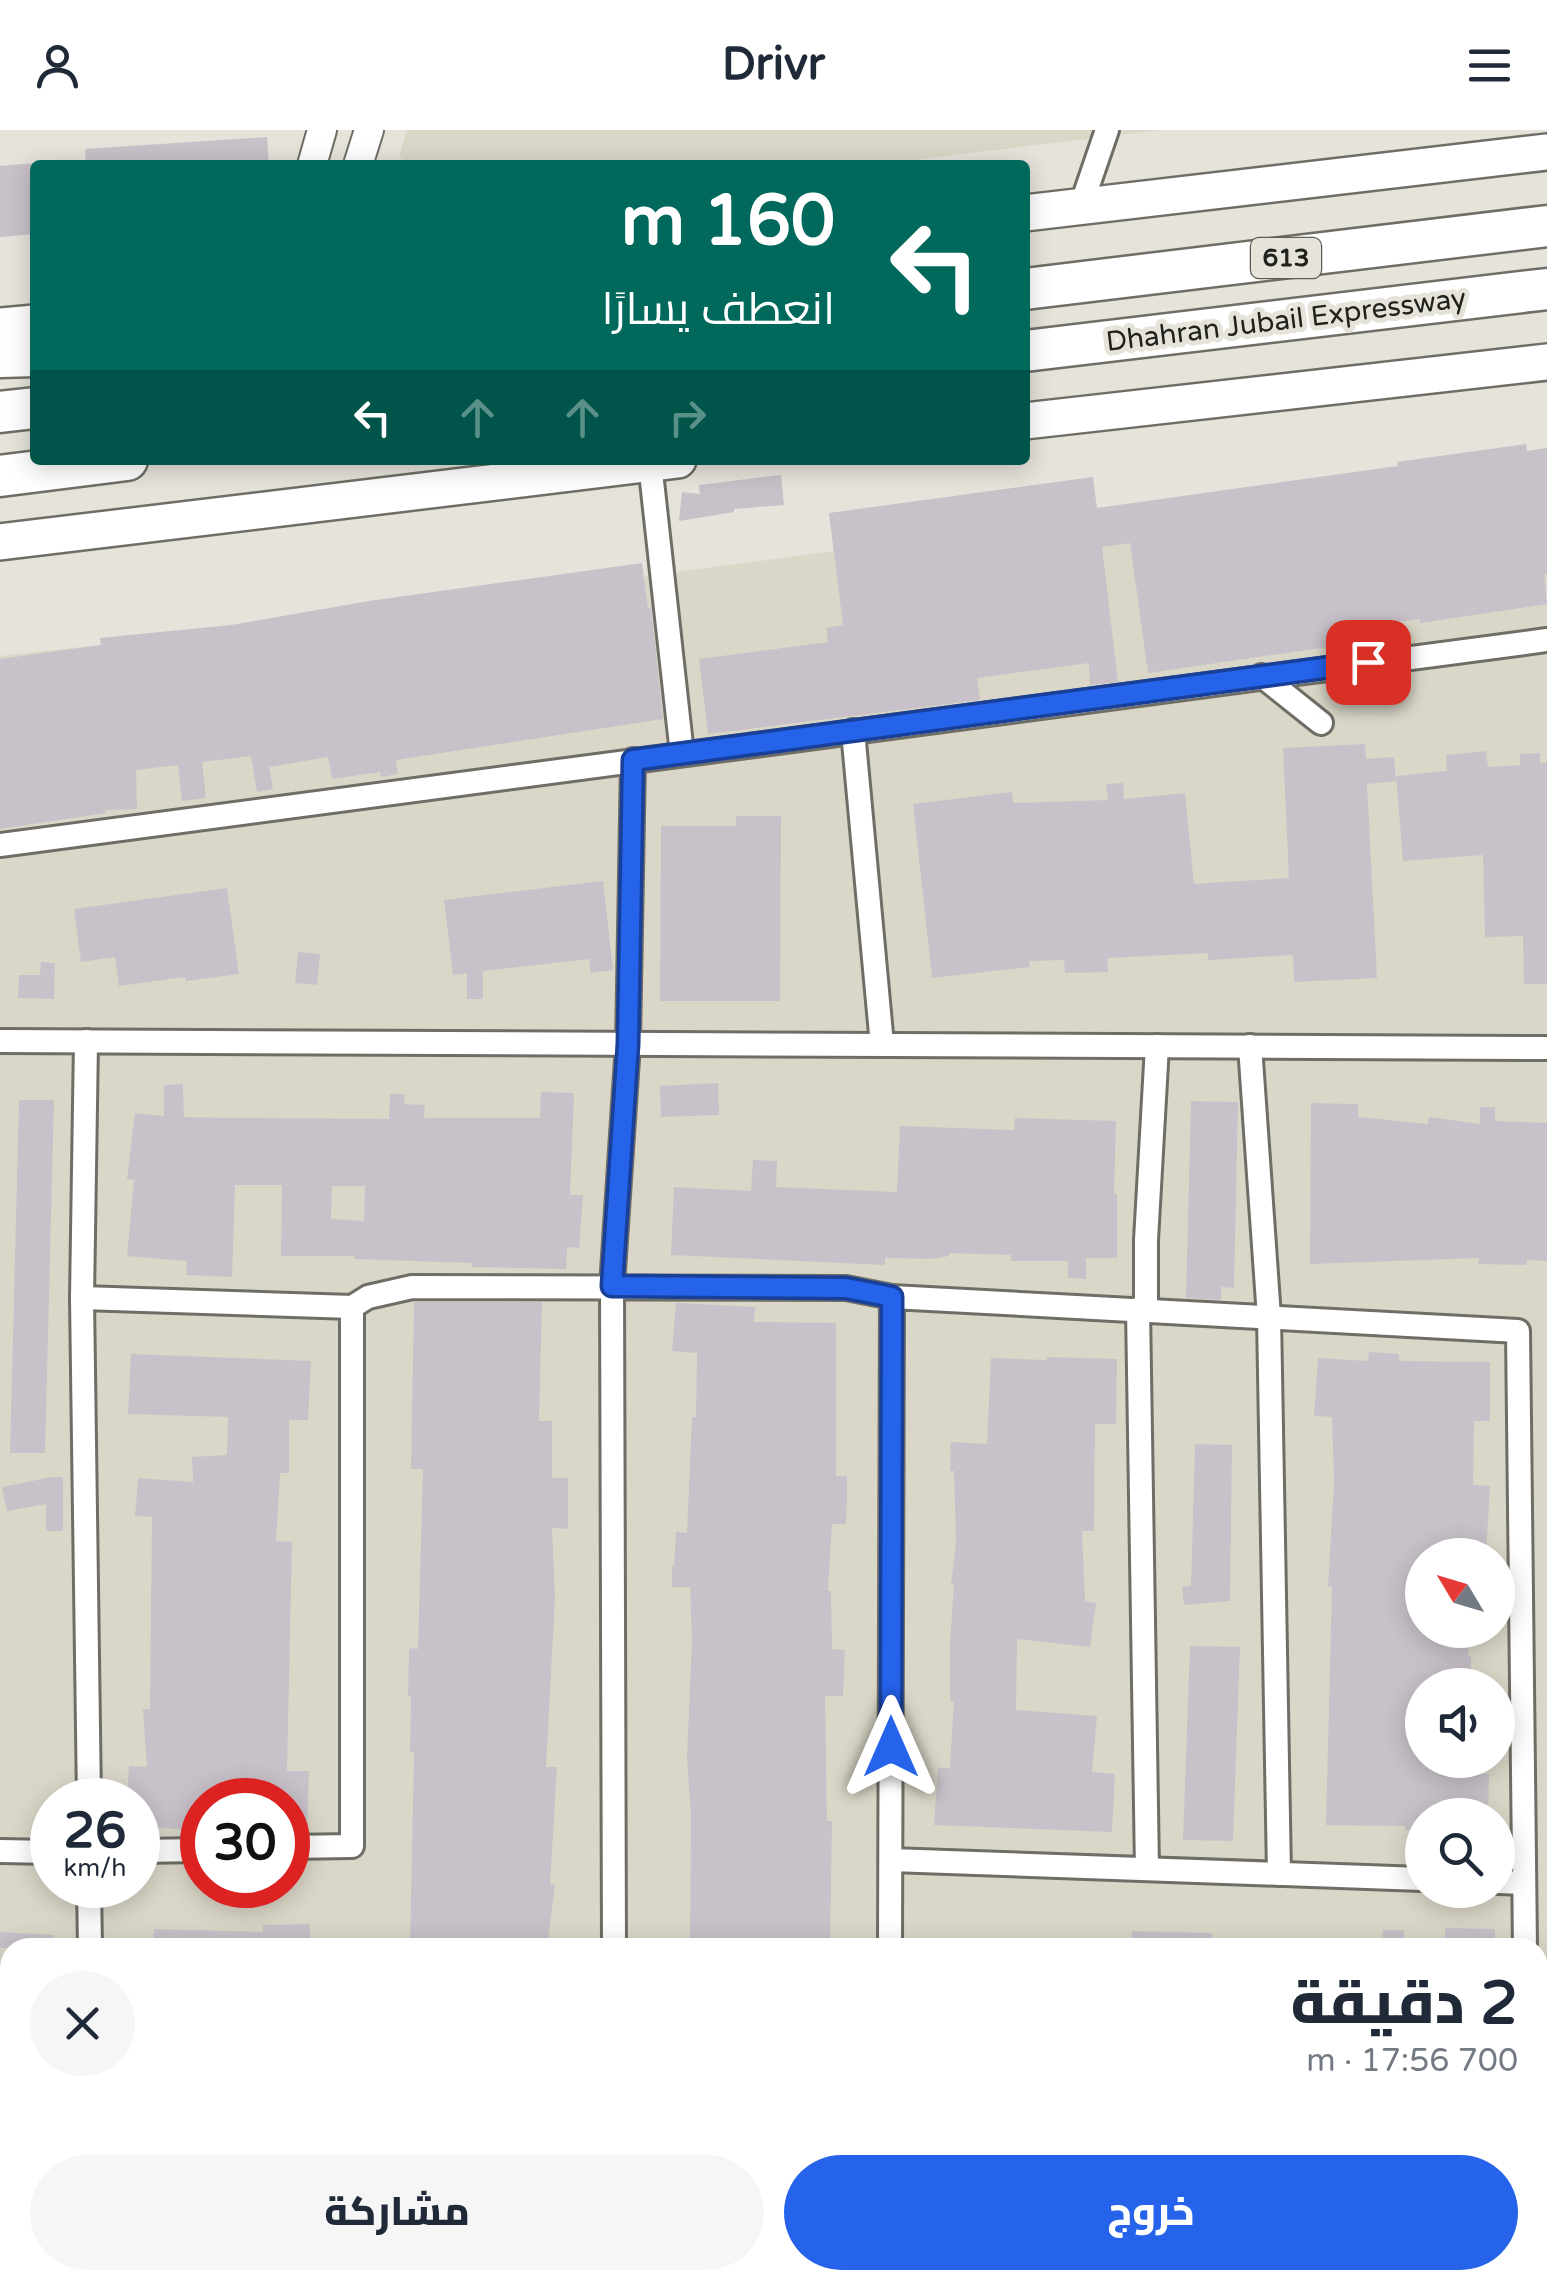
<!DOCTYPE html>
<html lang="ar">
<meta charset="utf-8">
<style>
:root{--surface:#fff;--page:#f6f6f7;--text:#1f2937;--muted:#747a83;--accent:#2563eb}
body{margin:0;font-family:"Varela Round",Cairo,sans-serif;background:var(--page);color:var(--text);direction:rtl;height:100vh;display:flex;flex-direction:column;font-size:38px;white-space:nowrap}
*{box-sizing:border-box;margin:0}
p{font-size:32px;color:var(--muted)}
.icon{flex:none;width:55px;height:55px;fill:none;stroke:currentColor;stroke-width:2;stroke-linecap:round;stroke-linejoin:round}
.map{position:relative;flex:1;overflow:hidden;direction:ltr}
.sheet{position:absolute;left:0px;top:1808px;width:1548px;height:352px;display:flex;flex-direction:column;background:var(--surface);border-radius:30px 30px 0 0;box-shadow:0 5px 25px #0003;direction:rtl}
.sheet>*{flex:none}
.banner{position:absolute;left:30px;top:30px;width:1000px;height:305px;border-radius:10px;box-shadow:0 5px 25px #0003;direction:rtl;background:#00695c;color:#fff;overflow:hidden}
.needle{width:65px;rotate:308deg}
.tools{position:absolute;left:1405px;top:1408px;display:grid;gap:20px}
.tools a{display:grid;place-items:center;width:110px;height:110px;border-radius:50%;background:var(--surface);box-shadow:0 5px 25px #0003;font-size:50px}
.speed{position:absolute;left:30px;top:1648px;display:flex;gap:20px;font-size:50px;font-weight:700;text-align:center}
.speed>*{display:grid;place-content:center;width:130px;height:130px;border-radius:50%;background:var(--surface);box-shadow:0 5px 25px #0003;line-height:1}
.speed small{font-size:25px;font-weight:400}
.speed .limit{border:15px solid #d22;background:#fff;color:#111}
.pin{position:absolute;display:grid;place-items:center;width:85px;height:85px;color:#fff;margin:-42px;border-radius:20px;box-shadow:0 5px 15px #0006}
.me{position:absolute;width:110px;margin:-55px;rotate:0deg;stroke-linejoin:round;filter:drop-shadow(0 0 8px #0008)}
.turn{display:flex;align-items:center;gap:35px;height:210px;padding:0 30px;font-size:45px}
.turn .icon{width:130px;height:130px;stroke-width:2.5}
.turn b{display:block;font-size:70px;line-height:85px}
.lanes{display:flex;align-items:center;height:95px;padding:0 30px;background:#0003;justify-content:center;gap:50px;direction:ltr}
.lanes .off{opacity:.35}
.round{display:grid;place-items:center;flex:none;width:105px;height:105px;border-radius:52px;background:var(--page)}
.summary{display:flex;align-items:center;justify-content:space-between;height:170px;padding:0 30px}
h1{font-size:60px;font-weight:800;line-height:75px}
.primary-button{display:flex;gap:20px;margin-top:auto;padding:20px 30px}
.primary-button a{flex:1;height:115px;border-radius:60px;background:var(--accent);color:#fff;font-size:40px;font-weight:800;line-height:115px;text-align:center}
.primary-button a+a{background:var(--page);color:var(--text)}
header{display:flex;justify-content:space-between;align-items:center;height:130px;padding:0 30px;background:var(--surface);font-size:45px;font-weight:800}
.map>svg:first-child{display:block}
</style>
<header><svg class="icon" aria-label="menu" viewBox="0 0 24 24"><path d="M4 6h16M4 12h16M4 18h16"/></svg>Drivr<svg class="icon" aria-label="person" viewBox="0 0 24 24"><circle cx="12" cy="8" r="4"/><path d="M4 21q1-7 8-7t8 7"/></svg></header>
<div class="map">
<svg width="1547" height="2159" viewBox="0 0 1547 2159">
<rect width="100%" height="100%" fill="#e5e3da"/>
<g fill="#dbd7c8" fill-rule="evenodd">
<path d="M 407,0 L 1161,0 L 872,35 L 407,35 L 399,26 Z"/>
<path d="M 1547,335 L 1547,2159 L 0,2159 L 0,526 L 282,495 L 1162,377 ZM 1422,1425 L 1498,1425 L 1498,1500 L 1422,1500 ZM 1422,1555 L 1498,1555 L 1498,1630 L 1422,1630 ZM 52,1670 L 138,1670 L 138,1755 L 52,1755 ZM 202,1670 L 288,1670 L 288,1755 L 202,1755 ZM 1422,1685 L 1498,1685 L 1498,1760 L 1422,1760 ZM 10,1818 L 1538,1818 L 1538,2150 L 10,2150 Z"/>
</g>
<g fill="#c8c1c9" fill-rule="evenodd">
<path d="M 267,7 L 269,35 L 86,35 L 85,19 Z"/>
<path d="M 35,33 L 35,104 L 0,107 L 0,36 Z"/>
<path d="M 1526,314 L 1527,321 L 1547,318 L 1547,444 L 1544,444 L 1547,474 L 1420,493 L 1419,489 L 1353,498 L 1356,513 L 1148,543 L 1130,413 L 1102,417 L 1118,552 L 1090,555 L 1089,533 L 977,548 L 980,570 L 708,604 L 699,529 L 828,512 L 826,498 L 843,495 L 829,383 L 1093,347 L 1097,378 L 1398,336 L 1397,332 Z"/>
<path d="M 781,345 L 784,375 L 734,379 L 734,382 L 679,391 L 682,362 L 700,364 L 699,355 Z"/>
<path d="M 642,433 L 648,478 L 651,477 L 663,589 L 396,630 L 398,644 L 381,647 L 380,642 L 332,649 L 328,627 L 269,637 L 273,659 L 257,662 L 251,626 L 202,632 L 206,668 L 182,671 L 178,635 L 136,640 L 137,679 L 105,680 L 106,683 L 0,699 L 0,529 L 101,515 L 100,508 L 231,495 L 369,471 Z"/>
<path d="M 1365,614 L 1366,629 L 1394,627 L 1396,651 L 1367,654 L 1377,848 L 1294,852 L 1293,825 L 1208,830 L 1208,823 L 1107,828 L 1108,842 L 1065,843 L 1064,830 L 1029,831 L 1030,837 L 932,848 L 913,674 L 1012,662 L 1013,673 L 1108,670 L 1106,654 L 1123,653 L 1124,669 L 1185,663 L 1194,754 L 1289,748 L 1283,618 Z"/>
<path d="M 1486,621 L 1488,637 L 1520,635 L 1520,624 L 1540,623 L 1540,633 L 1547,632 L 1547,854 L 1524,854 L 1523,806 L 1485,807 L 1483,725 L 1403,731 L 1396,646 L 1447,641 L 1446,625 Z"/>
<path d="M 736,686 L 781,686 L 780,871 L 660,871 L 661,696 L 736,696 Z"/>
<path d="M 603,751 L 613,840 L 591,843 L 589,829 L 483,841 L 483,869 L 467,869 L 467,843 L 453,845 L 444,770 Z"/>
<path d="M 227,758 L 239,844 L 186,851 L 185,847 L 119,856 L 115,827 L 81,832 L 74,779 Z"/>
<path d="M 298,822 L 320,824 L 317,855 L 295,853 Z"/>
<path d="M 41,832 L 55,833 L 54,869 L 18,868 L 19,845 L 40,845 Z"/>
<path d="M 718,953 L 719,985 L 661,987 L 660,956 Z"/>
<path d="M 183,954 L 184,987 L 238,988 L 389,989 L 390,964 L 405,964 L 404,974 L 425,975 L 424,988 L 540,988 L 541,962 L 574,963 L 570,1065 L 583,1065 L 579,1118 L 567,1117 L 566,1139 L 472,1137 L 472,1133 L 354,1129 L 354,1126 L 281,1126 L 282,1055 L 235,1055 L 232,1147 L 186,1145 L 187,1131 L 127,1126 L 134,1050 L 127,1049 L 135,983 L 164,986 L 164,955 ZM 332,1056 L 365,1056 L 364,1091 L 331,1089 Z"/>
<path d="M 19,970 L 54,970 L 45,1323 L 10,1323 Z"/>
<path d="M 1191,971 L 1238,972 L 1234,1158 L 1221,1157 L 1221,1170 L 1186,1168 Z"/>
<path d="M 1311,973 L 1358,974 L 1358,987 L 1428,994 L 1429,987 L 1480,994 L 1480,977 L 1495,977 L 1495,991 L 1547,993 L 1547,1131 L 1527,1130 L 1526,1135 L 1478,1134 L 1479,1128 L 1310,1134 Z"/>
<path d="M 1015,988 L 1116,991 L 1114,1064 L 1117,1064 L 1117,1128 L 1086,1128 L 1086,1149 L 1068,1148 L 1068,1131 L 1011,1131 L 1011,1125 L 949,1123 L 949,1126 L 931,1129 L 885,1128 L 885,1135 L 671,1125 L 674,1057 L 751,1061 L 753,1030 L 777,1031 L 776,1057 L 897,1062 L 900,996 L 1014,1000 Z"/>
<path d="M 414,1172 L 542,1172 L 539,1291 L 552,1291 L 552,1348 L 568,1348 L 568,1399 L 552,1398 L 555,1468 L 546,1637 L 557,1637 L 550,1754 L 555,1755 L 547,1818 L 410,1818 L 414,1622 L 410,1622 L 411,1566 L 408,1566 L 409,1518 L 418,1519 L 423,1339 L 411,1339 Z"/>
<path d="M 676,1173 L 755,1177 L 754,1192 L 836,1193 L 836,1346 L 847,1346 L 847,1369 L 846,1394 L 832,1394 L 828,1461 L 831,1461 L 832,1519 L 845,1520 L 843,1566 L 825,1566 L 827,1691 L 832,1691 L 830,1818 L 690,1818 L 691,1685 L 687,1627 L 692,1510 L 690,1457 L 672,1457 L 672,1436 L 674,1436 L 676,1402 L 687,1403 L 692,1287 L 696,1287 L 697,1223 L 672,1221 Z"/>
<path d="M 1369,1222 L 1399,1224 L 1399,1231 L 1490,1232 L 1490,1291 L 1474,1291 L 1473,1355 L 1490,1356 L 1486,1425 L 1422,1425 L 1422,1500 L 1470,1500 L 1468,1526 L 1471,1526 L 1471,1555 L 1422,1555 L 1422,1630 L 1472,1630 L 1472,1644 L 1489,1644 L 1488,1685 L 1422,1685 L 1422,1701 L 1405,1700 L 1406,1696 L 1326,1695 L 1332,1456 L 1328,1456 L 1334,1355 L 1332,1287 L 1314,1286 L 1318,1228 L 1368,1231 Z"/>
<path d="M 131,1224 L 311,1231 L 308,1290 L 289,1290 L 289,1343 L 280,1343 L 276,1411 L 292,1412 L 287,1641 L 309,1641 L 307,1702 L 288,1702 L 288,1670 L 202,1670 L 202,1701 L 138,1696 L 138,1670 L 127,1670 L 129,1636 L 147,1637 L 143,1579 L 150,1579 L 152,1387 L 135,1386 L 138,1348 L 193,1352 L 192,1327 L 227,1325 L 228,1287 L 128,1284 Z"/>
<path d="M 1047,1227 L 1117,1229 L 1116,1294 L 1095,1294 L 1094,1401 L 1082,1401 L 1085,1471 L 1096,1473 L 1090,1517 L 1017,1509 L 1016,1580 L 1097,1586 L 1092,1642 L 1115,1644 L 1112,1702 L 934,1695 L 938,1638 L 950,1638 L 954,1571 L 950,1571 L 950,1513 L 954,1455 L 951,1454 L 956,1412 L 954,1341 L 950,1341 L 951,1312 L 987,1314 L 991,1228 L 1047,1230 Z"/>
<path d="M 1195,1314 L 1232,1315 L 1230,1471 L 1184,1475 L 1182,1457 L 1191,1456 Z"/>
<path d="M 52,1347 L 63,1347 L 63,1401 L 46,1401 L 46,1374 L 7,1381 L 2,1357 Z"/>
<path d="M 1190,1516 L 1240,1517 L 1233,1711 L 1183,1710 Z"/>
<path d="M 310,1794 L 310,1818 L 153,1818 L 154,1799 L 263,1802 L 263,1795 Z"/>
<path d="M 1445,1798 L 1495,1799 L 1495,1818 L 1445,1818 Z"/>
<rect x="1383" y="1800" width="21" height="18"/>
<path d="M 1132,1801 L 1212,1803 L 1211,1818 L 1131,1818 Z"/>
<path d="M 0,1802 L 53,1805 L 53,1818 L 0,1818 Z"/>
</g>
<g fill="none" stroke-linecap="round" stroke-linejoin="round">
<defs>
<g id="minor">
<path d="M 1081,76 L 1107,0"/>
<path d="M 650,333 L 682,624"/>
<path d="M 1262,546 L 1321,593"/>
<path d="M 853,601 L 882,915"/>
<path d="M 0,715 L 1547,510"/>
<path d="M 0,911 L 1547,918"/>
<path d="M 86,911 L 82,1168 L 89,1670"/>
<path d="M 1250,916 L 1269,1187 L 1279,1744"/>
<path d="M 82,1168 L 352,1177 L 352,1716 L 288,1717"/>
<path d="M 352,1177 L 368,1167 L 412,1157 L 846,1158 L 892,1167"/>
<path d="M 1138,1179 L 1147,1739"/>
<path d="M 1146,1180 L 1146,1110 L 1157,916"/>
<path d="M 0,1721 L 52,1722"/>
<path d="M 138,1721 L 202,1720"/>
<path d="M 891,1730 L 1422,1749"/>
<path d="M 1498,1752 L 1524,1753"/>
<path d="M 89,1755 L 90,1818"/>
<path d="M 614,1818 L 612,1156 L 628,914 L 633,630"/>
<path d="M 890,1818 L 892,1167 L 1518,1201 L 1525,1818"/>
<path d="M 1538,1876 L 1547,1876"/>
<path d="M 0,1975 L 10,1975"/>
<path d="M 90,2150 L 90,2159"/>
<path d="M 1528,2150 L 1528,2159"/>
<path d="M 614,2159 L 614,2150"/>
<path d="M 888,2159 L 888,2150"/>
<path d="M 1151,2159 L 1151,2150"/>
<path d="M 1284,2159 L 1284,2150"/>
</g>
<g id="tertiary">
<path d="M 312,35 L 322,0"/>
<path d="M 358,35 L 369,0"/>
</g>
<g id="primary">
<path d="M 1025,83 L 1547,22"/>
<path d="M 0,196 L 35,193"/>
<path d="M 1025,291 L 1547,232"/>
<path d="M 0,412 L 678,330"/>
</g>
<g id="motorway">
<path d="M 1025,159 L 1547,96"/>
<path d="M 1025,221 L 1547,159"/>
<path d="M 0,227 L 35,226"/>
<path d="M 0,282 L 35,278"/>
<path d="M 0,346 L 127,330"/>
</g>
</defs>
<use href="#minor" stroke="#6f6e66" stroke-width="28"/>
<use href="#tertiary" stroke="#6f6e66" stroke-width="32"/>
<use href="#primary" stroke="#6f6e66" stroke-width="40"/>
<use href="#motorway" stroke="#6f6e66" stroke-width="45"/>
<use href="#minor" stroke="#fff" stroke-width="22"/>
<use href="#tertiary" stroke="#fff" stroke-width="28"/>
<use href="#primary" stroke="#fff" stroke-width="35"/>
<use href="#motorway" stroke="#fff" stroke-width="40"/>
</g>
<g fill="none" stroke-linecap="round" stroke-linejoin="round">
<defs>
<path id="route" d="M 891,1617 L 892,1167 L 846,1158 L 612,1156 L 628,914 L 633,630 L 1368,532"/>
</defs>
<use href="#route" stroke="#184099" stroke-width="25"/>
<use href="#route" stroke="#2563eb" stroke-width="18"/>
</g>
<g text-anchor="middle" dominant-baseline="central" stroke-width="10" stroke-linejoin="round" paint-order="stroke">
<rect fill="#e5e3da" stroke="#5c5b56" stroke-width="2.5" x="1251" y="108" width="70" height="40" rx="8"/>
<g font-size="25" font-weight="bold" fill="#21211d">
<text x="1286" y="128">613</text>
</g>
<g font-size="28" fill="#21211d" stroke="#e5e3da">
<text transform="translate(1286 190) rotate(-7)">Dhahran Jubail Expressway</text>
</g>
</g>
</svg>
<div class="tools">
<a><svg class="needle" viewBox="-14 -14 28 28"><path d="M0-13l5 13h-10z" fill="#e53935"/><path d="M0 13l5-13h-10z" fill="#747a83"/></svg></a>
<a><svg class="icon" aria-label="sound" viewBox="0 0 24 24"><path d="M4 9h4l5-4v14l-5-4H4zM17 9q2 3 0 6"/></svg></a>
<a><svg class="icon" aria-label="search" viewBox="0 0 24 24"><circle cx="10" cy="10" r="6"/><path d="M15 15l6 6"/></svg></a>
</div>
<div class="speed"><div>26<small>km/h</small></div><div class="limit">30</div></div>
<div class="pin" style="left:1368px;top:532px;background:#d93025"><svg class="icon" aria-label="arrive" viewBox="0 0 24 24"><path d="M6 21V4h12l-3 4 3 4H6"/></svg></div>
<svg class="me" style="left:891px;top:1617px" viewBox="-20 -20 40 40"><path d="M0-17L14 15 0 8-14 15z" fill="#2563eb" stroke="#fff" stroke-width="4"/></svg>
<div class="banner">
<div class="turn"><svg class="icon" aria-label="left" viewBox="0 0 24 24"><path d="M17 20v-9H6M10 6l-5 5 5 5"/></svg><div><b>160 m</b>انعطف يسارًا</div></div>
<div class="lanes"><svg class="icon" aria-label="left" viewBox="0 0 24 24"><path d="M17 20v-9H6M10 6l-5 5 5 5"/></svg><svg class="icon off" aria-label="ahead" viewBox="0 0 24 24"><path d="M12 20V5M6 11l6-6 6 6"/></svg><svg class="icon off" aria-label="ahead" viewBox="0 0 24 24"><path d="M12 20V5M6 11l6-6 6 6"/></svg><svg class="icon off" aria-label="right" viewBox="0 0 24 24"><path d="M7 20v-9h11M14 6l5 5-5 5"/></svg></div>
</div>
<section class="sheet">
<div class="summary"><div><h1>2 دقيقة</h1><p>700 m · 17:56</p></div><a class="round"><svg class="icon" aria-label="close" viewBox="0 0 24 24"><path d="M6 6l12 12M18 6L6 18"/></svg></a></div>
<div class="primary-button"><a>خروج</a><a>مشاركة</a></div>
</section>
</div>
